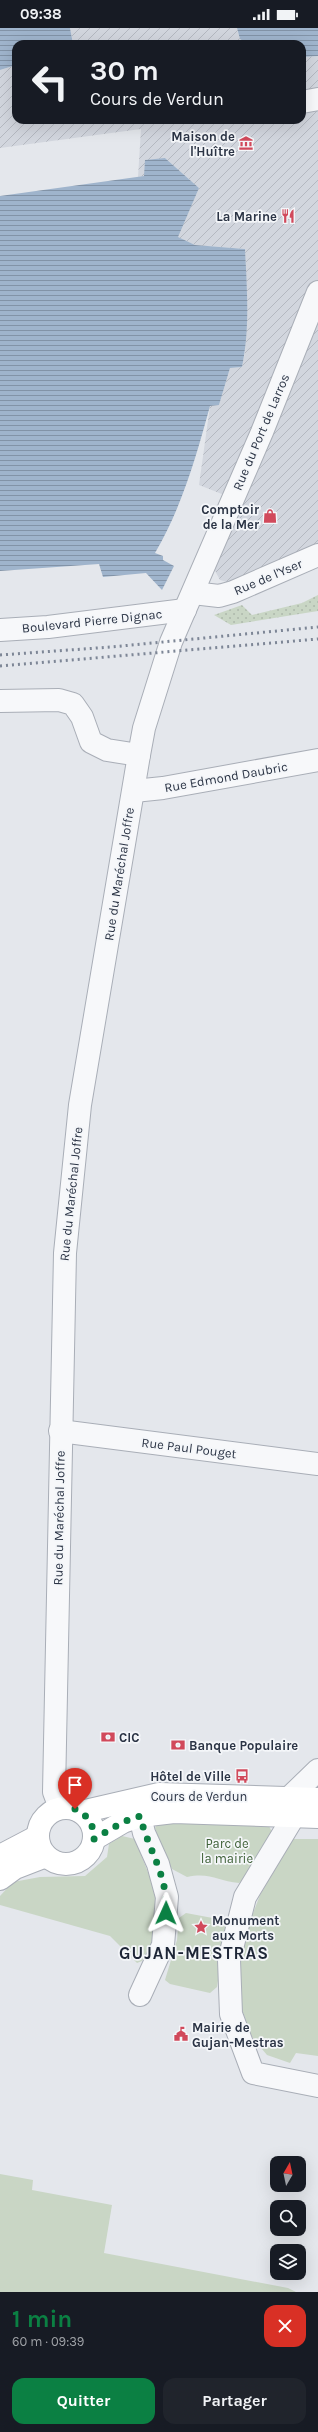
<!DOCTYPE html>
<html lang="fr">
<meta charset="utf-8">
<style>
:root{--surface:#171b24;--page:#20242c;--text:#f1f3f6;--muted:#9ea1a6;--accent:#0b8043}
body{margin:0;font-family:Karla,sans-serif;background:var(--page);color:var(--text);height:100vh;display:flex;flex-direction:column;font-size:15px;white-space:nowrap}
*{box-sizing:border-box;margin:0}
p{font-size:13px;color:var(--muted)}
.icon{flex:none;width:22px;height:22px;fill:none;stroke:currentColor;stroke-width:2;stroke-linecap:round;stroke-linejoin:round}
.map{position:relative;height:2264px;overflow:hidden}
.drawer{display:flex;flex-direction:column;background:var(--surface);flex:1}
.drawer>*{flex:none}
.top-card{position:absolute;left:12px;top:12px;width:294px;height:84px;border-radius:12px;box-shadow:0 4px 16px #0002;background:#171b24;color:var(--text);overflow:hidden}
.needle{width:26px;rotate:9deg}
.buttons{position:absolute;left:270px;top:2128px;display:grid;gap:8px}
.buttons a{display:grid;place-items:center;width:36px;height:36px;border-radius:8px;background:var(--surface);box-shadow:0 4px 16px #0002;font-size:20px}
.pin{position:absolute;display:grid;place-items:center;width:34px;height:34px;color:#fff;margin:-41px -17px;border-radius:50% 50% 50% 0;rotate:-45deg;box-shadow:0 0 4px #0007}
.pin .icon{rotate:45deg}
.me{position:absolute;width:44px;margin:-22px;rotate:1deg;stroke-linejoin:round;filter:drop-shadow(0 0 3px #0008)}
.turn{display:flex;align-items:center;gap:14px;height:84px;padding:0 12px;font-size:18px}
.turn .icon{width:52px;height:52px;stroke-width:2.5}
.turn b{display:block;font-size:28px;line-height:34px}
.round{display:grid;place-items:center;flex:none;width:42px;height:42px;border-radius:12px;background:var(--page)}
.headline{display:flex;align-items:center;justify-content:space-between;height:68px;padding:0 12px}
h1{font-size:24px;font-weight:700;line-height:30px;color:var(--accent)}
.button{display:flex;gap:8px;margin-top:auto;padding:8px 12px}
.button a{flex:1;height:46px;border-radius:12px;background:var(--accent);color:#fff;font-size:16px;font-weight:700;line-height:46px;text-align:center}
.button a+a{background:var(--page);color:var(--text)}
.status{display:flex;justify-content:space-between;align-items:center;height:28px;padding:0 20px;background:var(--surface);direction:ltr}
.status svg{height:11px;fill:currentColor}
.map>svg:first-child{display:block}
</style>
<div class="status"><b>09:38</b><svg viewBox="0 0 49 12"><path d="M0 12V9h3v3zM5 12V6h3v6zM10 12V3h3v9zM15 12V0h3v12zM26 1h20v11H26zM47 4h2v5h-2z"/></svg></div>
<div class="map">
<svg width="318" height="2264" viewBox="0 0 318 2264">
<defs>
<pattern id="industrial-furrows" width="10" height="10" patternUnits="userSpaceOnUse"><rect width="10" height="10" fill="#d2d6de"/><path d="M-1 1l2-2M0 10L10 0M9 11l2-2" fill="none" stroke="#b4b8c0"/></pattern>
<pattern id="grass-dots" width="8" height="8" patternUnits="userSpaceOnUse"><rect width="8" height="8" fill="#c9d6c5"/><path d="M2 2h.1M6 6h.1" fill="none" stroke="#adb8ab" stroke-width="1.8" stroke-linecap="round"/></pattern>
<pattern id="water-rules" width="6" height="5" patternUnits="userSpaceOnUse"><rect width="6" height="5" fill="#9fb4cc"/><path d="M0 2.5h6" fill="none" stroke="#8293a7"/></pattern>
</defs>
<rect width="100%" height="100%" fill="#e4e7ec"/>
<g fill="url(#industrial-furrows)">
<path d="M 70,0 L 237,0 L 240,11 L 248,16 L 73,16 Z"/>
<path d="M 318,28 L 318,519 L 231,555 L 220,552 L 214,541 L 242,474 L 199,457 L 210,378 L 219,377 L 230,340 L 242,339 L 245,324 L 247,272 L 245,221 L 195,217 L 177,209 L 199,160 L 165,130 L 144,148 L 138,149 L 141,101 L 0,120 L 0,42 L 16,37 L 16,92 L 302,92 L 302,29 Z"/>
</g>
<path fill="url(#grass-dots)" d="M 318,567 L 318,583 L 231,597 L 214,587 L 242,577 L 252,587 L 302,575 Z"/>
<g fill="#c9d6c5">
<path d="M 159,1792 L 268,1796 L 272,1804 L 245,1850 L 239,1855 C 218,1853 210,1844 187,1849 L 172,1841 L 161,1820 L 155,1800 Z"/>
<path d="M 122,1808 L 135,1811 L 156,1865 L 154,1910 L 142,1933 L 137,1935 L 110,1908 L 0,1877 L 0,1868 L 13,1854 L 40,1849 L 85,1848 L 107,1829 L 109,1816 Z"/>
<path d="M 293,1811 L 318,1811 L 318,2028 L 296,2025 L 290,2035 L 267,2027 L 252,2009 L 238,1971 L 239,1938 L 247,1901 L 260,1867 Z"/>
<path d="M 186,1885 L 218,1891 L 227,1897 L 217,1959 L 210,1965 L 170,1956 L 165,1952 L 177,1912 L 179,1890 Z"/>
<path d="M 0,2146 L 33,2152 L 32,2162 L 112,2177 L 104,2225 L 288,2260 L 296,2264 L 0,2264 Z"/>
</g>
<g fill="url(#water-rules)">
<path d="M 0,0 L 70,0 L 73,16 L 16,16 L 16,37 L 0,42 Z"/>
<path d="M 237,0 L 318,0 L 318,28 L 302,29 L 302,16 L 248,16 L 240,11 Z"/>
<path d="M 165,130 L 199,160 L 178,209 L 195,217 L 245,221 C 247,260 250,301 242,339 L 230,340 L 219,377 L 210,378 C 196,429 182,479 155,525 L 163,528 L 163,532 L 174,538 L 162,562 L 146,545 L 103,549 L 99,536 L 0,543 L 0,168 L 144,148 L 145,132 Z"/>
</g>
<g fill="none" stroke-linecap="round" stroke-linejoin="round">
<defs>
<g id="minor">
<path d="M 302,74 L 318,71"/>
<path d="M 193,565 L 219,568 L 233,564 L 318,527"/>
<path d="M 0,602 L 48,599 L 185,582"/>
<path d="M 0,673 L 59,672 L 73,676 L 82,689 L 91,714 L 107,722 L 139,727"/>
<path d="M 134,763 L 163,760 L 318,732"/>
<path d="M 60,1403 L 318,1436"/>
<path d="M 290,1769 L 318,1742"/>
<path d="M 60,1780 L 54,1764 L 65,1225 L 80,1077 L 139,727 L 144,700 L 171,614 L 262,404 L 318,264"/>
<path d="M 294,1788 L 245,1869 L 229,1932 L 231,1986 L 253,2045 L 318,2058"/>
<path d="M 140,1967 L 163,1917 L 167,1869 L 158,1836 L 144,1805 L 140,1788"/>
</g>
<g id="secondary">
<circle cx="66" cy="1808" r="28"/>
<path d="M 81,1784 L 159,1766 L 318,1771"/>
<path d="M 94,1811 L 123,1794 L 140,1788 L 174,1784 L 318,1789"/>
<path d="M 0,1828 L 38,1808"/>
<path d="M 0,1851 L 15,1840 L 46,1828"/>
</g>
</defs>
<use href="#minor" stroke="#a9aeb7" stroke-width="24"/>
<use href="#secondary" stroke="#a9aeb7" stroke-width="24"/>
<use href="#minor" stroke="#f7f8fa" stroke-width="22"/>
<use href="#secondary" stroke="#fff" stroke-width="22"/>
<g stroke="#7d8696" stroke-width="3" stroke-dasharray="2 4" stroke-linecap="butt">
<path d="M 0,627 L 111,619 L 318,599"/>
<path d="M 0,638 L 318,611"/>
</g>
</g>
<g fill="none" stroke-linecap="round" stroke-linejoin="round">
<path stroke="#0b8043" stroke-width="7" stroke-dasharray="0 12.6" d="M 75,1781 C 88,1787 94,1797 94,1811 L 123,1794 L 140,1788 C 148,1821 169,1850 166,1885"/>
</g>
<defs>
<symbol id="museum-bare" viewBox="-9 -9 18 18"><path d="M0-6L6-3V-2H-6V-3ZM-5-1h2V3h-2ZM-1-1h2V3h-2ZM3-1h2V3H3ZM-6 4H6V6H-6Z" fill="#d1495b" stroke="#f4f6f9" stroke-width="2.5" paint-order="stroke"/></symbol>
<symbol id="restaurant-bare" viewBox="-9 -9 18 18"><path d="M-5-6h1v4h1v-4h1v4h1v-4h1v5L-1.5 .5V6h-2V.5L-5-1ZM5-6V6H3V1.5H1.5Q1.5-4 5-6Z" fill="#d1495b" stroke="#f4f6f9" stroke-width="2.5" paint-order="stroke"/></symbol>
<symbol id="shop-bare" viewBox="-9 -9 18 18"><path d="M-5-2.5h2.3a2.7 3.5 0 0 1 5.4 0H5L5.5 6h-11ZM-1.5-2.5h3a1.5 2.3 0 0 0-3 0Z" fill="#d1495b" stroke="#f4f6f9" stroke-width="2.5" paint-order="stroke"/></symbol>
<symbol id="bank-bare" viewBox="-9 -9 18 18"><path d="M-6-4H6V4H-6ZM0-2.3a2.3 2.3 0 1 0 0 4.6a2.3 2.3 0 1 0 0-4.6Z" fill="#d1495b" stroke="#f4f6f9" stroke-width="2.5" paint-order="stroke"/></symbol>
<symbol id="bus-bare" viewBox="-9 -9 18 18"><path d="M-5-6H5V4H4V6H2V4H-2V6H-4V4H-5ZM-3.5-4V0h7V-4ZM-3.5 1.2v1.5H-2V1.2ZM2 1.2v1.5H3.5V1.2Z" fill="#d1495b" stroke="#f4f6f9" stroke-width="2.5" paint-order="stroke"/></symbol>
<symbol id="sight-bare" viewBox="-9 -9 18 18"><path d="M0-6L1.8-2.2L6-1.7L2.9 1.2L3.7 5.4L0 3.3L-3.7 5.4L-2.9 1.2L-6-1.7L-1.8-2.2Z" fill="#d1495b" stroke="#f4f6f9" stroke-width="2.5" paint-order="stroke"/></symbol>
<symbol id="civic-bare" viewBox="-9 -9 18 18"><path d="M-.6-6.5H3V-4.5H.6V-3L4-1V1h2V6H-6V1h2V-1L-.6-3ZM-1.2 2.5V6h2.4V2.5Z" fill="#d1495b" stroke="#f4f6f9" stroke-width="2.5" paint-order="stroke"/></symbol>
</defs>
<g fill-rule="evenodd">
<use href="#museum-bare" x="236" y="105" width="20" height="20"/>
<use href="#restaurant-bare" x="278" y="178" width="20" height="20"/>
<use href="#shop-bare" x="260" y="478" width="20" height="20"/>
<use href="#bank-bare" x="98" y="1699" width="20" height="20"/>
<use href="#bank-bare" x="168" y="1707" width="20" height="20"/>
<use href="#bus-bare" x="232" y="1738" width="20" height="20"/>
<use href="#sight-bare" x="191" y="1889" width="20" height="20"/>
<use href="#civic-bare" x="171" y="1996" width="20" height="20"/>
</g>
<g text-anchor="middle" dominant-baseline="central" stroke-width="3.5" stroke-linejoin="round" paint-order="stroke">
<g font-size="13" font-weight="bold" fill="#2b3445" stroke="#f4f6f9" text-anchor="end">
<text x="235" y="108">Maison de<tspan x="235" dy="15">l'Huître</tspan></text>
<text x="277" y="188">La Marine</text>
<text x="259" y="481">Comptoir<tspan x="259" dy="15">de la Mer</tspan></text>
<text x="119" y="1709" text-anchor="start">CIC</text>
<text x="189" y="1717" text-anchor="start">Banque Populaire</text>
<text x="231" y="1748">Hôtel de Ville</text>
<text x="212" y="1892" text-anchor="start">Monument<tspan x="212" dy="15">aux Morts</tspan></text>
<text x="192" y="1999" text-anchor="start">Mairie de<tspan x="192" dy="15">Gujan-Mestras</tspan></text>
</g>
<g font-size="13" fill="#2b3445" stroke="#f4f6f9">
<text transform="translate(261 404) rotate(-67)">Rue du Port de Larros</text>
<text transform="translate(268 549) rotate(-23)">Rue de l'Yser</text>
<text transform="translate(92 593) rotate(-6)">Boulevard Pierre Dignac</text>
<text transform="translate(226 749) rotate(-10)">Rue Edmond Daubric</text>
<text transform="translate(119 846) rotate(-81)">Rue du Maréchal Joffre</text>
<text transform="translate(71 1166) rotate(-84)">Rue du Maréchal Joffre</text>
<text transform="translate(189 1420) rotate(7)">Rue Paul Pouget</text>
<text transform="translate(59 1490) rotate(-89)">Rue du Maréchal Joffre</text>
<text x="199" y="1768">Cours de Verdun</text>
</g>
<g font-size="13" fill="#3f6138" stroke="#f4f6f9">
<text x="227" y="1815">Parc de<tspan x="227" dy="15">la mairie</tspan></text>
</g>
<g font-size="17" font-weight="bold" letter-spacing="1" fill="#1d2536" stroke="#f4f6f9">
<text x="194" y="1925">GUJAN-MESTRAS</text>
</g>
</g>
</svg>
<div class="buttons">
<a><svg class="needle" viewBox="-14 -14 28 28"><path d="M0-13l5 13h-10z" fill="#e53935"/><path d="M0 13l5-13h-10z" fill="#9ea1a6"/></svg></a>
<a><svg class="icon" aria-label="search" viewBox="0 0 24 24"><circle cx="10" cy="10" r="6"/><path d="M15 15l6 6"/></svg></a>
<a><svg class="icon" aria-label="layers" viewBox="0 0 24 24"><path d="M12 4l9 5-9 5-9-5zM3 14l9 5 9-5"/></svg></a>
</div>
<div class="pin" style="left:75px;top:1781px;background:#d93025"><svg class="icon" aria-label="arrive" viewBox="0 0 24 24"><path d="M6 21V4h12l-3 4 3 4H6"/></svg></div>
<svg class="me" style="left:166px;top:1885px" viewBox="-20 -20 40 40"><path d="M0-17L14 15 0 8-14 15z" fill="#0b8043" stroke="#fff" stroke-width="4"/></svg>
<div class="top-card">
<div class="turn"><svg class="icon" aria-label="left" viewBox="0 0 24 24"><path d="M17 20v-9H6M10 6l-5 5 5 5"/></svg><div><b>30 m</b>Cours de Verdun</div></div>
</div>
</div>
<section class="drawer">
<div class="headline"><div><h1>1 min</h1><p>60 m · 09:39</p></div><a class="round" style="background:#d93025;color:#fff"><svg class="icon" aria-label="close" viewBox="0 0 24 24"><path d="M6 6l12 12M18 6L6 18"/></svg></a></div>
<div class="button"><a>Quitter</a><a>Partager</a></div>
</section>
